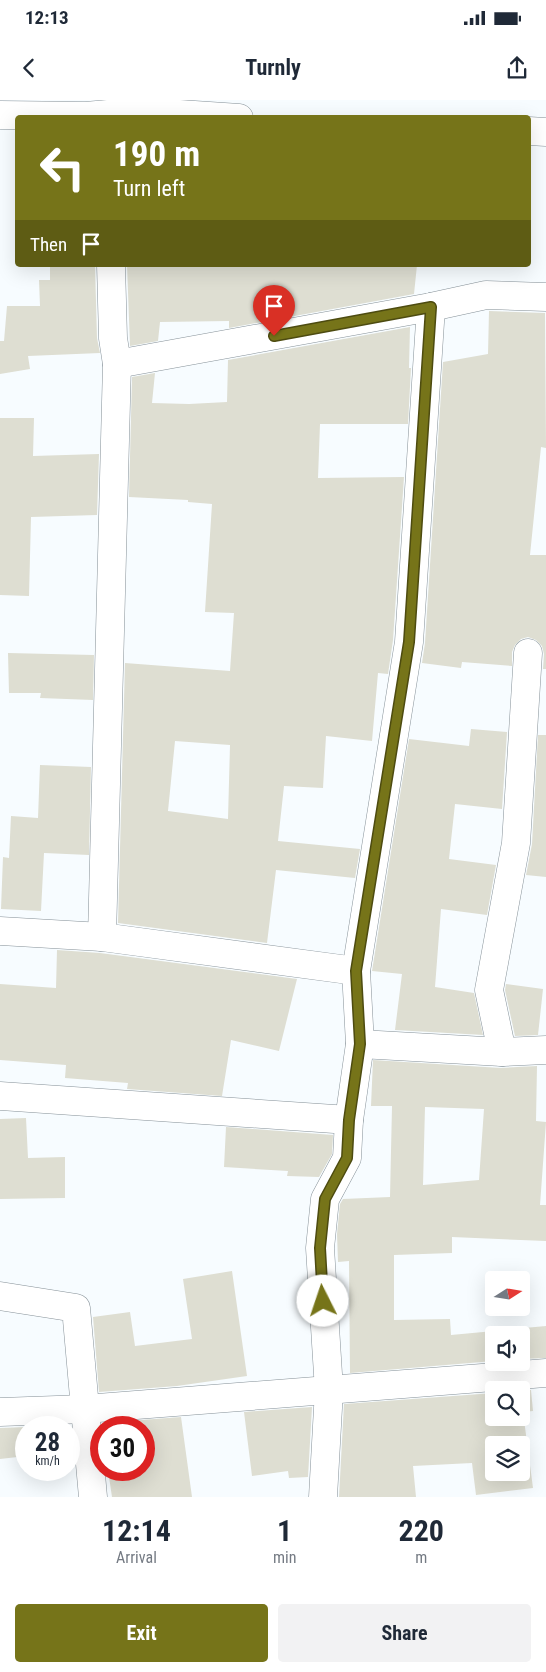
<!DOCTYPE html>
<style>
:root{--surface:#fff;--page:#f2f2f3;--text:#1f2937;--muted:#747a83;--accent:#767419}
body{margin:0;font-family:"Roboto Condensed",sans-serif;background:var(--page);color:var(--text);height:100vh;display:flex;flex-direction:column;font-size:19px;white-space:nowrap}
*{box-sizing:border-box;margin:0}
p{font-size:16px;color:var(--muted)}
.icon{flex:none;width:28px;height:28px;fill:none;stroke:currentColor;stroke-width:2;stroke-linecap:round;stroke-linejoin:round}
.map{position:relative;height:1397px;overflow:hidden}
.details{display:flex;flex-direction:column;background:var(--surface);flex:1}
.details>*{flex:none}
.top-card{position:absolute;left:15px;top:15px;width:516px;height:152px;border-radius:5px;box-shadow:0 5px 20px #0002;background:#767419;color:#fff;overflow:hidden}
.needle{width:32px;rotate:78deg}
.controls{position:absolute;left:485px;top:1171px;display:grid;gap:10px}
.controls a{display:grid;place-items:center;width:45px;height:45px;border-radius:5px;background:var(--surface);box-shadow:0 5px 20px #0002;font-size:25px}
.speed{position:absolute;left:15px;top:1316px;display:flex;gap:10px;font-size:25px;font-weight:700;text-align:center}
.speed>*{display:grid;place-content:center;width:65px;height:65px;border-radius:50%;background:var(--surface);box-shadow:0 5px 20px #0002;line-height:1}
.speed small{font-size:12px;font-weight:400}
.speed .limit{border:8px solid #d22;background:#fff;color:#111}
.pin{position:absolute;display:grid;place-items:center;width:42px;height:42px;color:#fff;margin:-51px -21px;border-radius:50% 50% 50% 0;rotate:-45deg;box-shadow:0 0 5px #0007}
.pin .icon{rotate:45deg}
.me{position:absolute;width:55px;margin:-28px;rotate:356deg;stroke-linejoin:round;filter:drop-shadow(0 0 4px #0008)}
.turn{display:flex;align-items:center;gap:18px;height:105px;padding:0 15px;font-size:22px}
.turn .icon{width:65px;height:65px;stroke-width:2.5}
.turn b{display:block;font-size:35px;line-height:42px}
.then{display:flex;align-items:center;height:48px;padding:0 15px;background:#0003;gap:10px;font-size:19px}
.eta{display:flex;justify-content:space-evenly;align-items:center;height:85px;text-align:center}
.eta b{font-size:30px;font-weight:700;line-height:35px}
.button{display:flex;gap:10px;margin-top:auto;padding:10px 15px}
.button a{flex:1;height:58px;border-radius:5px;background:var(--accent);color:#fff;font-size:20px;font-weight:700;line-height:58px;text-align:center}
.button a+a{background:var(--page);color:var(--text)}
.status{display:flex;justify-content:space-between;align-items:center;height:35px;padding:0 25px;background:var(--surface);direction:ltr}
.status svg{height:14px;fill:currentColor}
header{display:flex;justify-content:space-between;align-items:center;height:65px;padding:0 15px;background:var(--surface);font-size:22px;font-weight:700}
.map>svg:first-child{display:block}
</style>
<div class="status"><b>12:13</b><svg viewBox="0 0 49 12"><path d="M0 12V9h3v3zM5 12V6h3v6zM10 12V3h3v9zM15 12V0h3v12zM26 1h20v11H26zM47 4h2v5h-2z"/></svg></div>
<header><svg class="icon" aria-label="back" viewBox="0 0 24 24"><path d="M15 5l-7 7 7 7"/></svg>Turnly<svg class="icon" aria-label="share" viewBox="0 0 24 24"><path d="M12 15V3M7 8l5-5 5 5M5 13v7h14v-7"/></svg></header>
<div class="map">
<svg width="546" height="1397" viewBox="0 0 546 1397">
<rect width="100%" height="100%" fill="#f7fcff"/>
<g fill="#deded2" fill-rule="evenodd">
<path d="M 50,165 L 95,165 L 97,238 L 100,253 L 28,256 L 30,269 L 0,274 L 0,241 L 4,241 L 7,206 L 40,206 L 39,180 L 50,180 Z"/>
<path d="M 127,165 L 417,165 L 414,194 L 229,228 L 229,221 L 160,222 L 158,241 L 130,246 Z"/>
<path d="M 489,211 L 545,213 L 546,348 L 541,347 L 530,455 L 546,455 L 546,569 L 543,569 L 544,554 L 542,546 L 536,540 L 528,537 L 521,539 L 515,545 L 512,552 L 512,566 L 462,562 L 461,568 L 422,563 L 425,543 L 443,262 L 488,254 Z"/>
<path d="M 410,227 L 409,268 L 411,268 L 408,324 L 320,324 L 318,378 L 404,377 L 393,540 L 388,574 L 378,573 L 372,641 L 326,636 L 323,688 L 284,686 L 278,741 L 360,749 L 355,778 L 276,770 L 267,843 L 118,823 L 125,563 L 230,571 L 234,513 L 205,512 L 212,404 L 188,402 L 188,400 L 129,397 L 132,277 L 155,273 L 152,303 L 189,304 L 227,302 L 228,260 ZM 175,641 L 230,645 L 228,719 L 168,711 Z"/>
<path d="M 0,318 L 34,318 L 33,356 L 99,354 L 97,415 L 31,417 L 29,496 L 0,495 Z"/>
<path d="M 8,553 L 94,555 L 93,600 L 40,598 L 41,593 L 9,593 Z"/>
<path d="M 471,629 L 507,632 L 502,709 L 455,704 L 449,759 L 496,765 L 487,815 L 441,809 L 435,887 L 474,893 L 483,935 L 395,930 L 402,874 L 372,871 L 409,639 L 469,646 Z"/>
<path d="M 538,635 L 546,635 L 546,777 L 526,775 L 532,744 Z"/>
<path d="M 40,665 L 91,667 L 89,755 L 44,753 L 41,811 L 1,809 L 3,757 L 9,758 L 11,716 L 38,718 Z"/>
<path d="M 57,850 L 100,853 L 297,879 L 279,951 L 231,940 L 222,996 L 127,989 L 128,983 L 65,978 L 66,965 L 0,960 L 0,884 L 56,888 Z"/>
<path d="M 506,884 L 543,889 L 538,935 L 515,936 L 505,890 Z"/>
<path d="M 373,960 L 501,968 L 537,966 L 536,1021 L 546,1022 L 540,1105 L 546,1105 L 546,1141 L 452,1137 L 452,1153 L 394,1155 L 394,1220 L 450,1219 L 451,1235 L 546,1226 L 546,1258 L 521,1259 L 521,1235 L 494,1235 L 494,1261 L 350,1273 L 349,1161 L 338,1162 L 337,1134 L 340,1104 L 343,1099 L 390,1097 L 392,1006 L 371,1006 ZM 425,1007 L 484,1009 L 479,1080 L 423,1085 Z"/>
<path d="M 26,1018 L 28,1058 L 65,1057 L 65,1098 L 0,1099 L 0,1019 Z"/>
<path d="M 226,1027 L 333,1035 L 332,1054 L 319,1077 L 287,1076 L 288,1071 L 224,1067 Z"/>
<path d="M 232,1171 L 247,1276 L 177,1286 L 99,1292 L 93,1217 L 130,1212 L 135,1246 L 192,1239 L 183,1179 Z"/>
<path d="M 531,1290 L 533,1311 L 523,1312 L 533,1388 L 476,1395 L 472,1363 L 413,1366 L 416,1397 L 339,1397 L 344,1304 L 494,1293 L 494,1318 L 521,1318 L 521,1291 ZM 494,1345 L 521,1345 L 521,1372 L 494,1372 Z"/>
<path d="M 312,1307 L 308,1377 L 289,1378 L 288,1371 L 252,1376 L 244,1312 Z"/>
<path d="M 181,1317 L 192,1397 L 112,1397 L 108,1370 L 144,1370 L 144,1328 L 102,1328 L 102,1323 Z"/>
<path d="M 26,1327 L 26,1356 L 0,1359 L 0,1328 Z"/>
</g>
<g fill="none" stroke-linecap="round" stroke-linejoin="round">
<defs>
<g id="minor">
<path d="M 0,15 L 86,16 L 108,14 L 165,13 L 239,18"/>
<path d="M 529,31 L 546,32"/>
<path d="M 117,264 L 431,207 L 486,195 L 546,197"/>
<path d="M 0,831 L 102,837 L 356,871"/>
<path d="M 102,837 L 117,264 L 113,238 L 111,165"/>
<path d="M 360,944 L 502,952 L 546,950"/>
<path d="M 502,952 L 489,890 L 516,743 L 528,553"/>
<path d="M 0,996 L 349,1020"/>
<path d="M 0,1196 L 76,1208 L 93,1397"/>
<path d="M 0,1312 L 85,1309 L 546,1273"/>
<path d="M 323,1397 L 329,1290 L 320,1148 L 325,1099 L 347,1058 L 349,1020 L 360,944 L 356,871 L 409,542 L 431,207"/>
</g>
</defs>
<use href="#minor" stroke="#869198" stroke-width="29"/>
<use href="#minor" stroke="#fff" stroke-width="28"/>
</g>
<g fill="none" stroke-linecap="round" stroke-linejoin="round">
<defs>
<path id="route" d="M 274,236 L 431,207 L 409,542 L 356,871 L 360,944 L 349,1020 L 347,1058 L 325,1099 L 320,1148 L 323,1201"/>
</defs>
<use href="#route" stroke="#4d4b10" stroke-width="12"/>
<use href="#route" stroke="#767419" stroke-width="9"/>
</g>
</svg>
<div class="controls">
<a><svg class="needle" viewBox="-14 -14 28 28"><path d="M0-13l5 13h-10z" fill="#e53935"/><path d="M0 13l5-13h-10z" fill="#747a83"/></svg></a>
<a><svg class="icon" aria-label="sound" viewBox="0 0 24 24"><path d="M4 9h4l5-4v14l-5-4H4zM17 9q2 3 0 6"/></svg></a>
<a><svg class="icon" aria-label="search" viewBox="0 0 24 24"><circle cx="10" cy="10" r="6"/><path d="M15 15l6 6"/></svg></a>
<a><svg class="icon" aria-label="layers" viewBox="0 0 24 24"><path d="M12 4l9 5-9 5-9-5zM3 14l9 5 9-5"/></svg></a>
</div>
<div class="speed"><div>28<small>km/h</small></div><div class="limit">30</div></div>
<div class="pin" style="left:274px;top:236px;background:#d93025"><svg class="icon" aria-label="arrive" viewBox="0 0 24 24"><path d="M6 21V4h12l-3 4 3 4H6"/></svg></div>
<svg class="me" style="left:323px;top:1201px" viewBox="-20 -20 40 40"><circle r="19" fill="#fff"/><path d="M0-13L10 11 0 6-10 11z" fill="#767419"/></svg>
<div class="top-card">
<div class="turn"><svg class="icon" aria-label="left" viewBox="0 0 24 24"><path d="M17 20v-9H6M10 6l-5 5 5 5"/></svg><div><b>190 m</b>Turn left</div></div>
<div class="then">Then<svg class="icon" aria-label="arrive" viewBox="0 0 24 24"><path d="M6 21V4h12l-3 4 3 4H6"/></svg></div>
</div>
</div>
<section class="details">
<div class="eta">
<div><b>12:14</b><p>Arrival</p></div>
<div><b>1</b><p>min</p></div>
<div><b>220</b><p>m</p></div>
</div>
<div class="button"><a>Exit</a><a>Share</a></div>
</section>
